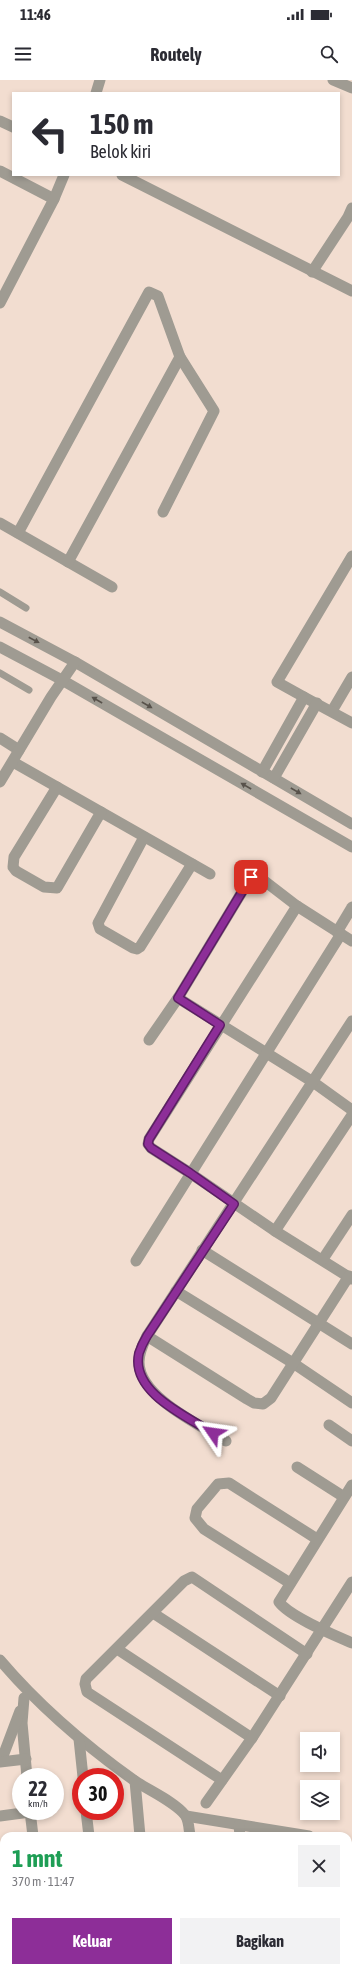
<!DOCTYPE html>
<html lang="id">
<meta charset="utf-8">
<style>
:root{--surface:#fff;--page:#f2f2f3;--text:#2b2b33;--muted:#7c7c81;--accent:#8d2e98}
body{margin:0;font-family:"Asap Condensed",sans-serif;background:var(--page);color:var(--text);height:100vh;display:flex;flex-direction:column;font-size:15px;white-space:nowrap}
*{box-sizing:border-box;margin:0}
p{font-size:13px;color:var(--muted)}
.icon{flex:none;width:22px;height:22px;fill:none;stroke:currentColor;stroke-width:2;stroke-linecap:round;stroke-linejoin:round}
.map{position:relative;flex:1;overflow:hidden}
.drawer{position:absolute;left:0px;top:1752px;width:352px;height:140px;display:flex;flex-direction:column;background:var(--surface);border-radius:12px 12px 0 0;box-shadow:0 2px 6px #0003}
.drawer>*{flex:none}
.guide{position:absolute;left:12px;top:12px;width:328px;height:84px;border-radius:0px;box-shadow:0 2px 6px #0003;background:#fff;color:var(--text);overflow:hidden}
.tools{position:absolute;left:300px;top:1652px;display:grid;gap:8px}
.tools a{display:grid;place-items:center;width:40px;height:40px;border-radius:0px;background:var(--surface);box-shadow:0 2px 6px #0003;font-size:20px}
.speed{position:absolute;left:12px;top:1688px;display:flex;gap:8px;font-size:20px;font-weight:700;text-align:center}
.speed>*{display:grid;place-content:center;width:52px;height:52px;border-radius:50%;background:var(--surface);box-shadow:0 2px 6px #0003;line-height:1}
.speed small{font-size:10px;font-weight:400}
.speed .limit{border:6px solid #d22;background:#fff;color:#111}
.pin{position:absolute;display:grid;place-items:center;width:34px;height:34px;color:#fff;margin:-17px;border-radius:8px;box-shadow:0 2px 6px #0006}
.me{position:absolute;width:44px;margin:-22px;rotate:302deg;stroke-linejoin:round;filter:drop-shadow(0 0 3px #0008)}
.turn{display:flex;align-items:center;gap:14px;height:84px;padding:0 12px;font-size:18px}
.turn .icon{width:52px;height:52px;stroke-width:2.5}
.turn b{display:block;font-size:28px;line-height:34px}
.round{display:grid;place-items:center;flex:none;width:42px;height:42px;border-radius:0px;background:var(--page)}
.summary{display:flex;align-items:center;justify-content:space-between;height:68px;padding:0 12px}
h1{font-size:24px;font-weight:700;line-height:30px;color:#1e9e55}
.primary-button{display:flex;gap:8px;margin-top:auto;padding:8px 12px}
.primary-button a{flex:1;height:46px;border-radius:0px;background:var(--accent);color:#fff;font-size:16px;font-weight:700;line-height:46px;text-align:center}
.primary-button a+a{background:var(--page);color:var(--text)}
.status{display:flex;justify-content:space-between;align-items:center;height:28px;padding:0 20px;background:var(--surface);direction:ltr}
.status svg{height:11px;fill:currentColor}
header{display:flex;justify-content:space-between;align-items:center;height:52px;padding:0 12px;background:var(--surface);font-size:18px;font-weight:700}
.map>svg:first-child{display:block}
</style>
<div class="status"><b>11:46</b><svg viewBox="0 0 49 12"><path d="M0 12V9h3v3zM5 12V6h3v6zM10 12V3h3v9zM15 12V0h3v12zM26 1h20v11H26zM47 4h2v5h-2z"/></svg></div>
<header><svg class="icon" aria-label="menu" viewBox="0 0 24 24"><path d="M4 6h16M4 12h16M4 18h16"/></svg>Routely<svg class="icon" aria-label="search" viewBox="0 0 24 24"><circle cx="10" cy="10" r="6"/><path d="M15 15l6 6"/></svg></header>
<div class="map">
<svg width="352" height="1892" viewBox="0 0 352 1892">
<rect width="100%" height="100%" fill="#f2ddd0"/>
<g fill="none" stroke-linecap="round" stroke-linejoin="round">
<g stroke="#9f9b92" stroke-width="7">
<path d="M 0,512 L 26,528"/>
<path d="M 0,593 L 29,610"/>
</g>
<g stroke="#9f9b92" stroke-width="11">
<path d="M 333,0 L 352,8"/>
<path d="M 96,13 L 100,0"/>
<path d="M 0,41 L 13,47"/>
<path d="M 0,91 L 54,119"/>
<path d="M 122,95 L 352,211"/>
<path d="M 312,192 L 348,137 L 352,128"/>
<path d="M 0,223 L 54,119 L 64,95"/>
<path d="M 0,443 L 112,507"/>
<path d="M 18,453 L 149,212 L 158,216 L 180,277 L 214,331 L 163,432"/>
<path d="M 68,482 L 180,277"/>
<path d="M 0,542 L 75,582 L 352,744"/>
<path d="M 0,567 L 62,600 L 352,767"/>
<path d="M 304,617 L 277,602 L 352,476"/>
<path d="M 332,631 L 352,597"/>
<path d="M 0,658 L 19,670"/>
<path d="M 13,682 L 210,794"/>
<path d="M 262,692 L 304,617 L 352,643"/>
<path d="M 274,698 L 317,623"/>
<path d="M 0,702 L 51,617 L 75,582"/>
<path d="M 57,707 L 14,777 L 13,787 L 16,791 L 44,807 L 57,808 L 101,732"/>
<path d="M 144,757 L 98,843 L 100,849 L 133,868 L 137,869 L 140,867 L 192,784"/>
<path d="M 297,826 L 149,1059 L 148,1064 L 151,1068 L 190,1093 L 275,1151 L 352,1199"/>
<path d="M 337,852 L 352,827"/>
<path d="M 178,918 L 313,1002 L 352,1030"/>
<path d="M 149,960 L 178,918 L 251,797 L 258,796 L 297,826 L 352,861"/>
<path d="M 275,1151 L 352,1035"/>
<path d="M 202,1170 L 352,1264"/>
<path d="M 323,1179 L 352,1135"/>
<path d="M 136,1181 L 341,854"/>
<path d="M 176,1211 L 293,1283 L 352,1323"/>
<path d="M 147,1256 L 247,1319 L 254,1323 L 263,1324 L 271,1318 L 349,1196"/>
<path d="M 329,1345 L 352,1361"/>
<path d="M 226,1361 C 200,1345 139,1317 139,1282 C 139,1272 143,1264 147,1256 L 352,941"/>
<path d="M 297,1387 L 344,1417"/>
<path d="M 352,1405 L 279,1522 C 290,1537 334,1555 352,1563"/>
<path d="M 290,1503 L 204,1449 L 195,1438 L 197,1429 L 218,1404 L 229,1403 L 317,1459"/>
<path d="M 153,1533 L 280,1616"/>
<path d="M 117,1569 L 252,1658"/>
<path d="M 0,1580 C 39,1626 86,1666 135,1701 C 150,1711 175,1722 185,1735 C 189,1740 189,1750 190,1756"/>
<path d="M 24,1618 L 22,1643 L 27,1697"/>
<path d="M 79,1659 L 83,1697"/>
<path d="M 3,1676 L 20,1631"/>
<path d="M 0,1682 L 26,1679"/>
<path d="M 222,1700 L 87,1612 L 85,1604 L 86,1599 L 184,1501 L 192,1497 L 307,1574"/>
<path d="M 135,1701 L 140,1756"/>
<path d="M 206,1723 L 252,1658 L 352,1502"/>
<path d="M 30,1731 L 33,1756"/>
<path d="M 86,1731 L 89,1756"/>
<path d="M 0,1736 L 30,1732"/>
<path d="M 186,1736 L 309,1756"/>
<path d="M 239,1745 L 240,1756"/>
<path d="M 348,1769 L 352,1802"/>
<path d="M 0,1790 L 4,1789"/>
<path d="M 0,1888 L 3,1887 L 3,1892"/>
<path d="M 50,1888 L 51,1892"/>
<path d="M 104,1888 L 105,1892"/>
<path d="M 155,1888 L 156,1892"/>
<path d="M 205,1888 L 206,1892"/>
<path d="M 255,1888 L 255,1892"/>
<path d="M 310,1888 L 310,1892"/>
</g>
</g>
<defs><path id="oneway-solid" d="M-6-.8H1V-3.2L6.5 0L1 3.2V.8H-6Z"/></defs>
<g fill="#58524b">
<use href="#oneway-solid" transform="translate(34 560) rotate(28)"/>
<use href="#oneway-solid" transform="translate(97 620) rotate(-150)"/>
<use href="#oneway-solid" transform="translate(147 625) rotate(30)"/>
<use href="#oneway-solid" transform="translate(246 706) rotate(-150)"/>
<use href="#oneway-solid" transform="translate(296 711) rotate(30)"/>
</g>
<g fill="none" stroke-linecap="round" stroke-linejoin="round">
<defs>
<path id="route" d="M 213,1353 C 186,1336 130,1312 139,1273 C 141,1267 144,1261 147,1256 L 234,1124 L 190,1093 L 151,1068 L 148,1064 L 149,1059 L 220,945 L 178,918 L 251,797"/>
</defs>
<use href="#route" stroke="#5c1e63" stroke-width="10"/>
<use href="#route" stroke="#8d2e98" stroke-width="7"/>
</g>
</svg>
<div class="tools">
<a><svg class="icon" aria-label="sound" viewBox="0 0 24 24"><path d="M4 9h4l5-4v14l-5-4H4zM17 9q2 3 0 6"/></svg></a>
<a><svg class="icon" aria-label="layers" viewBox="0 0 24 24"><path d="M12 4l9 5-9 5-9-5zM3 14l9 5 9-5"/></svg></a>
</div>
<div class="speed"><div>22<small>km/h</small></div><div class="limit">30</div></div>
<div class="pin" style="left:251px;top:797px;background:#d93025"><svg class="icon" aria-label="arrive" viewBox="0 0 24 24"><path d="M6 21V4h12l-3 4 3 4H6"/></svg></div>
<svg class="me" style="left:213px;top:1353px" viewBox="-20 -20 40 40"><path d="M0-17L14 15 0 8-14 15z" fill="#8d2e98" stroke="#fff" stroke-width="4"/></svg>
<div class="guide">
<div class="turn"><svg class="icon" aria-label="left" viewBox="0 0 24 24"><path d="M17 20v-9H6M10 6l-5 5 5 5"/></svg><div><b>150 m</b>Belok kiri</div></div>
</div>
<section class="drawer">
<div class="summary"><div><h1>1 mnt</h1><p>370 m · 11:47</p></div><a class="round"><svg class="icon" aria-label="close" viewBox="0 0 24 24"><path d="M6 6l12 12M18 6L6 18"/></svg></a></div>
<div class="primary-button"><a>Keluar</a><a>Bagikan</a></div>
</section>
</div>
